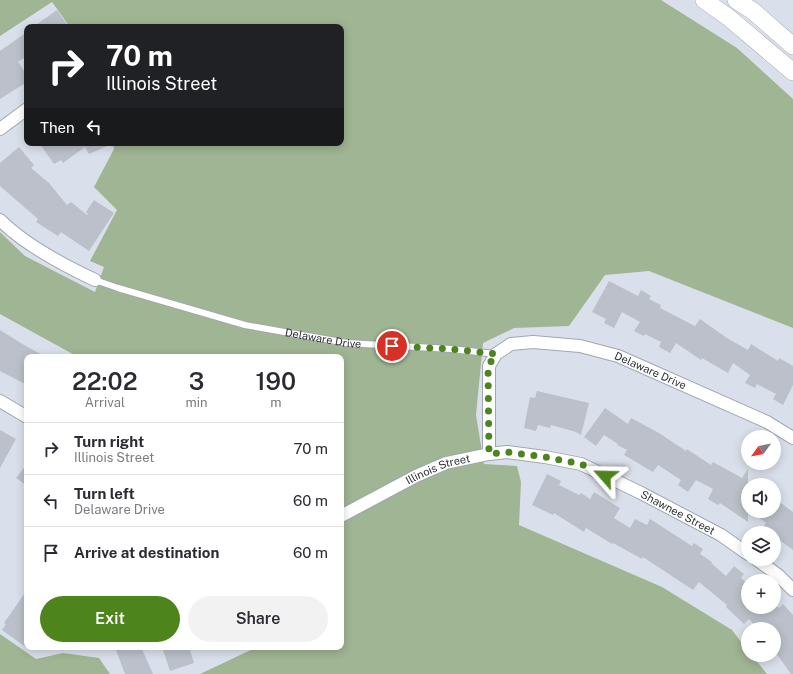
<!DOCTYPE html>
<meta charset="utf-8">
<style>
:root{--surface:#fff;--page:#f2f2f3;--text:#2b2b33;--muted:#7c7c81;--line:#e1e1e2;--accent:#4e841c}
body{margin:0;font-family:"Public Sans",sans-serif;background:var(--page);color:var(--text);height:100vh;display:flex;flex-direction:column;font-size:15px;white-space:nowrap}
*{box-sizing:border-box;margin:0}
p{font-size:13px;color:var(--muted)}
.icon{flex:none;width:22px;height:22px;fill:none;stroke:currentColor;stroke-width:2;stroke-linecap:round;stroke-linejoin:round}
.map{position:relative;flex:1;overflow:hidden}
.sheet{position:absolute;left:24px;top:354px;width:320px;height:296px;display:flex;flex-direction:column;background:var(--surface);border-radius:8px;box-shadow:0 2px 10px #0003}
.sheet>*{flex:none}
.guide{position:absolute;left:24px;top:24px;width:320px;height:122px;border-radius:8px;box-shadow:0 2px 10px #0003;background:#202124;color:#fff;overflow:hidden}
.needle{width:26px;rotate:237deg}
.controls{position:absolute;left:741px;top:430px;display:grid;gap:8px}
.controls a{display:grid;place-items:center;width:40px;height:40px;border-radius:50%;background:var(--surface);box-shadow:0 2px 10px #0003;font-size:20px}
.pin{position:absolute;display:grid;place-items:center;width:34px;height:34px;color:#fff;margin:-17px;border:2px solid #fff;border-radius:50%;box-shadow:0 1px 4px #0007}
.me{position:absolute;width:44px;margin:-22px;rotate:295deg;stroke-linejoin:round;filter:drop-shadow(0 0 3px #0008)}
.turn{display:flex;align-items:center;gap:14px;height:84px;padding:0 16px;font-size:18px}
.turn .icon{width:52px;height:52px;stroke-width:2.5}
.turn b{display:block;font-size:28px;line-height:34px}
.then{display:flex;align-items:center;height:38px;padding:0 16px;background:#0003;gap:8px;font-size:15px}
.eta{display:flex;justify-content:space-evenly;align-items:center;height:68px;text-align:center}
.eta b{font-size:24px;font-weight:600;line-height:28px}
.primary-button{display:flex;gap:8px;margin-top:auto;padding:8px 16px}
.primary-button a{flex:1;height:46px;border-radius:24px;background:var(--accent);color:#fff;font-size:16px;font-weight:600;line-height:46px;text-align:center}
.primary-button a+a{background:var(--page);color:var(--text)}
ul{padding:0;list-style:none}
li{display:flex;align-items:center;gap:12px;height:52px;padding:0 16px;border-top:1px solid var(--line)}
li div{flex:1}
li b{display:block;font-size:15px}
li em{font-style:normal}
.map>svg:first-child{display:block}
</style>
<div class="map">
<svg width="793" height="674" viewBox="0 0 793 674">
<rect width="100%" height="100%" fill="#dae0eb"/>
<g fill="#a0b593">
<path d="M 0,0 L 661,0 L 737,48 L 793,99 L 793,328 L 649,271 L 605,275 L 569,326 L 514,328 L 483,343 L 476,415 L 484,464 L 517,466 L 521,482 L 519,525 L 662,587 L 732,630 L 748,651 L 748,655 L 752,655 L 767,674 L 200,674 L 257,647 L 341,647 L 341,357 L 78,357 L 0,314 L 0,232 L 25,256 L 95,292 L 104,267 L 90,261 L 117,210 L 94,187 L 114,149 L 113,143 L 341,143 L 341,27 L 70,27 L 52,2 L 0,36 Z"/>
<path d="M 0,634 L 36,659 L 63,653 L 99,658 L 110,674 L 0,674 Z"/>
</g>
<g fill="#bbc0ca">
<path d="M 57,10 L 69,27 L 33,27 Z"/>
<path d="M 27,32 L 27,56 L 18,62 L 27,75 L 27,82 L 0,99 L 0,51 Z"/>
<path d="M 39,143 L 114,143 L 89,154 L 85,147 L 63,163 L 61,160 L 54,164 Z"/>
<path d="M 19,147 L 34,165 L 31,168 L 49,183 L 67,205 L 71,202 L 87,215 L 88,214 L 86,212 L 94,200 L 114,213 L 89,251 L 61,232 L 58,236 L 36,222 L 38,219 L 0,186 L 0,163 Z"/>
<path d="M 609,281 L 638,296 L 641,290 L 651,296 L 649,299 L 661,305 L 660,308 L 695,326 L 700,319 L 727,338 L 748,350 L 751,344 L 778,361 L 779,358 L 793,366 L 793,385 L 783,405 L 773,399 L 776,394 L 757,384 L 755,388 L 745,383 L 750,375 L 733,363 L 728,373 L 702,358 L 701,360 L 676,343 L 670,353 L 659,347 L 661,342 L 645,334 L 644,336 L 634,331 L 640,322 L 622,312 L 614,328 L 604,323 L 606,319 L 592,312 Z"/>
<path d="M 0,330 L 24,345 L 46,357 L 27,357 L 27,385 L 0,371 Z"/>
<path d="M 537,391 L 589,403 L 581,435 L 576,432 L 551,425 L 550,428 L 538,425 L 536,431 L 524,428 L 530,397 L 535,398 Z"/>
<path d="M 605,408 L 628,424 L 631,418 L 659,433 L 686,451 L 687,449 L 711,465 L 713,462 L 742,478 L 748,469 L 748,522 L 720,503 L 718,505 L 708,499 L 713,489 L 696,480 L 688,492 L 678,485 L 681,480 L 658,465 L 653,472 L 624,455 L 627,450 L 617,445 L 618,444 L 604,435 L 596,446 L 584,437 Z"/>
<path d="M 0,430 L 16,439 L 0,468 Z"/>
<path d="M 27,464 L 27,486 L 16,478 Z"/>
<path d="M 547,474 L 561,481 L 559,485 L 579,495 L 581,493 L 590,499 L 594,492 L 620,508 L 614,518 L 630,528 L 635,519 L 647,525 L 650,519 L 692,546 L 694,543 L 703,549 L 700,554 L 712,562 L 711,563 L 726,576 L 734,566 L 744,574 L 741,578 L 748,584 L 748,607 L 778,607 L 779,608 L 783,604 L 793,615 L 793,674 L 791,674 L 774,650 L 774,629 L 758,629 L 749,619 L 744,624 L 726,607 L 727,605 L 699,582 L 693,590 L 643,557 L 642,559 L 613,543 L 612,544 L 586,528 L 584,532 L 554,513 L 553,515 L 532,505 Z"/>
<path d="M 774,498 L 793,512 L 793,550 L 774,536 L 774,533 L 759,533 L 766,523 L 750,511 L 774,511 Z"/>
<path d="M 27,590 L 27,648 L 2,630 L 6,624 L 4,623 Z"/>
<path d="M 122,647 L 141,647 L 153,674 L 125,674 L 116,650 Z"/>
<path d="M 162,647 L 189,647 L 194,663 L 170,671 Z"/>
</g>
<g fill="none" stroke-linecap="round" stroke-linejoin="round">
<defs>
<g id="lane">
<path id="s1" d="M 95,280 L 118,288 L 245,325 L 347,343 L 451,349 L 496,354"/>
</g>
<g id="street">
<path d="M 0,129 L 27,109"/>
<path d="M 0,220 C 25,245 63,265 95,280"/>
<path d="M 0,401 L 27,417"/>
<path id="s2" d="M 489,454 L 489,366 L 496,354 L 511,344 L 533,342 L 580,346 L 618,356 L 767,422 L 793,438"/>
<path id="s3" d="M 341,516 L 416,476 L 446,463 L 489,454 L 507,452 L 545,457 L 581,464 L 641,493 L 721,535 L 748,554"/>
<path d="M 756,559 L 778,575 L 793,590"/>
</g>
<g id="secondary">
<path d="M 704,0 L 728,17 L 793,72"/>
<path d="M 736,0 L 753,11 L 793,46"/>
</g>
</defs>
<use href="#lane" stroke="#a1a6b0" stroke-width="8"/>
<use href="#street" stroke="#a1a6b0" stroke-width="14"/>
<use href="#secondary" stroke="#a1a6b0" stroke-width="18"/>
<use href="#lane" stroke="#fff" stroke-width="6"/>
<use href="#street" stroke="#fff" stroke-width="12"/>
<use href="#secondary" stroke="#fff" stroke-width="17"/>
</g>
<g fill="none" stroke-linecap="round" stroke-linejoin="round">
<path stroke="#4e841c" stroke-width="7" stroke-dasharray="0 12.6" d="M 392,346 L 451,349 L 496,354 L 488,366 L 489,454 L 507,452 L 545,457 L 581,464 L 605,476"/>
</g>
<g text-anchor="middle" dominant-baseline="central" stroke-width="3.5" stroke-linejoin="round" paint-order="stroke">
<g font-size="11" fill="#303236" stroke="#fff">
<text stroke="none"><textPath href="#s1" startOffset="236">Delaware Drive</textPath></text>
<text stroke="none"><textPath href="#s2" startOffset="264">Delaware Drive</textPath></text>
<text stroke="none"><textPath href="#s3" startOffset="108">Illinois Street</textPath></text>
<text stroke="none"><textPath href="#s3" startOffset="363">Shawnee Street</textPath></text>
</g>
</g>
</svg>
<div class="controls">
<a><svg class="needle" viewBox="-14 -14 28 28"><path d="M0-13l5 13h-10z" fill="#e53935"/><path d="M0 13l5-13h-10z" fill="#7c7c81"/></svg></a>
<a><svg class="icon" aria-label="sound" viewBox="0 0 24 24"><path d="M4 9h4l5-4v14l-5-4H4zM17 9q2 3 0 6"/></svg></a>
<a><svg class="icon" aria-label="layers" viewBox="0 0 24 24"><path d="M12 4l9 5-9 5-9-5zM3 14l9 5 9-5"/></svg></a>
<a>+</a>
<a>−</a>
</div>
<div class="pin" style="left:392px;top:346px;background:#d93025"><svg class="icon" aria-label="arrive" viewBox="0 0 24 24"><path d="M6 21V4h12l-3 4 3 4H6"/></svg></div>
<svg class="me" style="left:605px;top:476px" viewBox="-20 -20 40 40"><path d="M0-17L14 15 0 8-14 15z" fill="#4e841c" stroke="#fff" stroke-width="4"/></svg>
<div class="guide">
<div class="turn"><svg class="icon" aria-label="right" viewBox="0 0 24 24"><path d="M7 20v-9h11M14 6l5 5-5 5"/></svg><div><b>70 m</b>Illinois Street</div></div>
<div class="then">Then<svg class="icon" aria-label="left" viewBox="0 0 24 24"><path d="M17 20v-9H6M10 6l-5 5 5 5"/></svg></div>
</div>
<section class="sheet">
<div class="eta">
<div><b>22:02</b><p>Arrival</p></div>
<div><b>3</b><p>min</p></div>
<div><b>190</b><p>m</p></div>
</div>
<ul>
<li><svg class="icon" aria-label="right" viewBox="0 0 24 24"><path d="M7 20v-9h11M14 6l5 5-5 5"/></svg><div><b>Turn right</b><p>Illinois Street</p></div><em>70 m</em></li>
<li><svg class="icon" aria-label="left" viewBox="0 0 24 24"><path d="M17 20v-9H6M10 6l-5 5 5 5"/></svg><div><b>Turn left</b><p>Delaware Drive</p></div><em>60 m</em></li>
<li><svg class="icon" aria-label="arrive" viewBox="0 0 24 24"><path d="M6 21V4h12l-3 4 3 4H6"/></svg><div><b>Arrive at destination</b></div><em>60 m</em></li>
</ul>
<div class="primary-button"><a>Exit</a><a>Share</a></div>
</section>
</div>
